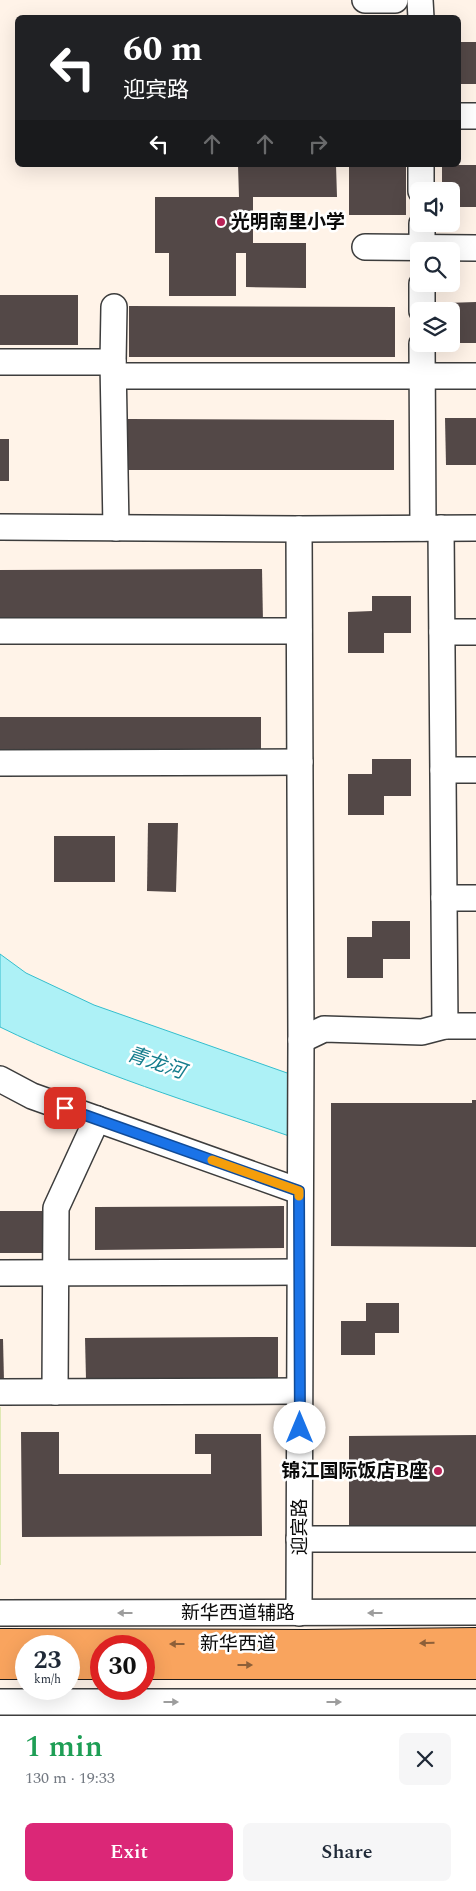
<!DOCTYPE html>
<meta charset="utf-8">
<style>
:root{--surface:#fff;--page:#f6f6f7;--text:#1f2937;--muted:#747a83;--accent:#db2777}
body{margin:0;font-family:Spectral,"Noto Sans SC",serif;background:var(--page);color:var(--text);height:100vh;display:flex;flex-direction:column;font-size:19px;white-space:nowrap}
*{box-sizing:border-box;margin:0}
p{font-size:16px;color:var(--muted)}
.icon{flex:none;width:28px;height:28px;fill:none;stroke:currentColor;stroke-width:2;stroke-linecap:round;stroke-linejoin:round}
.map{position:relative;height:1716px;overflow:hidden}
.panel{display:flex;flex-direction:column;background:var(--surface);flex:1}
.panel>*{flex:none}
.top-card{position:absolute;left:15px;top:15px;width:446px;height:152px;border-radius:8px;box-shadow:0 5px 20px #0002;background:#202124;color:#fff;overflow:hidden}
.controls{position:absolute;left:410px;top:182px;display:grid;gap:10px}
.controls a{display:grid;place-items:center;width:50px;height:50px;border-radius:8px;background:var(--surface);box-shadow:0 5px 20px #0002;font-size:25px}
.speed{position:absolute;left:15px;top:1635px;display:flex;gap:10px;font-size:25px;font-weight:700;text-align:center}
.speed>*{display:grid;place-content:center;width:65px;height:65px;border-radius:50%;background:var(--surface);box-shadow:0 5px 20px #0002;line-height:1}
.speed small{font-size:12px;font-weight:400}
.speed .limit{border:8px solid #d22;background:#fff;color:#111}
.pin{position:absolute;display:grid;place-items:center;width:42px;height:42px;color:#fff;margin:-21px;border-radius:10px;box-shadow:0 2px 8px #0006}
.me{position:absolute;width:55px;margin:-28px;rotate:0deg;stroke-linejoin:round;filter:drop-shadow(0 0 4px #0008)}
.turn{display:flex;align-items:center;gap:18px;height:105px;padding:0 25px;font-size:22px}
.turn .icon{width:65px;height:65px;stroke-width:2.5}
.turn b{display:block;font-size:35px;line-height:42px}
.lanes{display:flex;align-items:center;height:48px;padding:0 25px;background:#0003;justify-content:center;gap:25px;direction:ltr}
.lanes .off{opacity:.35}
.round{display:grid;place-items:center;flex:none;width:52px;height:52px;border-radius:8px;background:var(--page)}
.summary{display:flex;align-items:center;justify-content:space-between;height:85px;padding:0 25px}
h1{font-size:30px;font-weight:600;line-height:38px;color:#1e9e55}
.cta{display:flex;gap:10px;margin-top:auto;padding:10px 25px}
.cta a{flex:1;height:58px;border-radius:8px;background:var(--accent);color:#fff;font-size:20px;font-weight:600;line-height:58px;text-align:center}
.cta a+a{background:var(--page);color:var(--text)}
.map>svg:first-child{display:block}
</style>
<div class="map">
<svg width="476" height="1716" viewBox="0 0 476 1716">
<rect width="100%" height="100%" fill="#fff3e8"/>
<rect fill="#dfe8b3" x="0" y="1407" width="1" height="158"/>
<path fill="#adf1f6" stroke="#34becd" d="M 0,954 L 26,973 L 94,1005 L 290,1074 L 292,1137 C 194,1103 94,1073 0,1027 Z"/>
<g fill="#534847">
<rect x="459" y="42" width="17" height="42"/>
<path d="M 238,165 L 336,165 L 337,197 L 253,197 L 253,243 L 306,243 L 306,288 L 246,287 L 246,253 L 236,253 L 236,296 L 169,296 L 169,253 L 155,253 L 155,197 L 239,197 Z"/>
<rect x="349" y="165" width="57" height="50"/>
<path d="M 442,165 L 476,165 L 476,207 L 451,207 L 451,191 L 442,191 Z"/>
<rect x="0" y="295" width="78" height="50"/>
<path d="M 476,302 L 476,343 L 451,343 L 451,311 L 446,311 L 446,303 Z"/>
<path d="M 129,306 L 395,307 L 395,357 L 129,357 Z"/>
<path d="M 445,418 L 476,418 L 476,465 L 446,465 Z"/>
<path d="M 128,419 L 394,420 L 394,470 L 128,470 Z"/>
<rect x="0" y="439" width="9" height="42"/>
<path d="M 262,569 L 263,622 L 0,622 L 0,570 Z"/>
<path d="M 372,596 L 411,596 L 411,633 L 384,633 L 384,653 L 348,653 L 348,612 L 372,611 Z"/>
<rect x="0" y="717" width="261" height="52"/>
<path d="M 372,759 L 411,759 L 411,796 L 384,796 L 384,815 L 348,815 L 348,774 L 372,774 Z"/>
<path d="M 148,823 L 178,823 L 176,892 L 147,891 Z"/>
<rect x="54" y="836" width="61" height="46"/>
<path d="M 372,921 L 410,921 L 410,959 L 383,959 L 383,978 L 347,978 L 347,937 L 372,937 Z"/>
<path d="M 472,1100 L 476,1100 L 476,1247 L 331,1246 L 331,1103 L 472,1103 Z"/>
<path d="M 284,1206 L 284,1248 L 95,1250 L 95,1207 Z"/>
<rect x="0" y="1211" width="43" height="42"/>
<path d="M 366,1303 L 399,1303 L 399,1333 L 375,1333 L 375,1355 L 341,1355 L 341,1321 L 366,1321 Z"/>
<path d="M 278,1337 L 278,1378 L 86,1379 L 85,1338 Z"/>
<path d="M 0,1339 L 3,1339 L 4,1381 L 0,1381 Z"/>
<path d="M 21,1432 L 59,1432 L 59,1474 L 211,1474 L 211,1454 L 195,1454 L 195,1434 L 261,1434 L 262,1536 L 22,1537 Z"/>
<path d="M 476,1435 L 476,1528 L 349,1529 L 349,1436 Z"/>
</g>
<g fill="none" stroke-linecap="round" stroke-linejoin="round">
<defs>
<g id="minor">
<path d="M 365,0 L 395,0"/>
<path d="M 420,0 L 421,18"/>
<path d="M 459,116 L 476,116"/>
<path d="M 421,165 L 421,191"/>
<path d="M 422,224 L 422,251"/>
<path d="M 365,247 L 476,248"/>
<path d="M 422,284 L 422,311"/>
<path d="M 114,307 L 113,362 L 116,528"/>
<path d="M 422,344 L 423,528"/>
<path d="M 0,362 L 113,362"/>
<path d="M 114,376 L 476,376"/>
<path d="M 0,527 L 299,529 L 476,528"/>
<path d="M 441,528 L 445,1026"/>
<path d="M 299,529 L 301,1040 L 299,1613"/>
<path d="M 0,631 L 299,631"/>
<path d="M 442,632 L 476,632"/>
<path d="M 0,763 L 300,762"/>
<path d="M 443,770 L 476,770"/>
<path d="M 444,898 L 476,898"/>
<path d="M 301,1040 L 324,1029 L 422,1032 L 445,1026 L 476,1026"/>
<path d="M 0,1079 L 32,1096 L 299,1191"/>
<path d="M 0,1273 L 299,1272"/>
<path d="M 0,1392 L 299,1391"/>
<path d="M 55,1392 L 56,1208 L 97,1119"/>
<path d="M 299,1539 L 476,1539"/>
<path d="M 0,1613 L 476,1612"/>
<path d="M 0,1702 L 476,1702"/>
</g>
<g id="major">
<path d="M 0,1643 L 305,1644 L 476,1642"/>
<path d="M 0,1665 L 26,1665"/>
<path d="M 69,1665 L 101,1665"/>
<path d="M 144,1665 L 476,1665"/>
</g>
</defs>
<use href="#minor" stroke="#3d3d3d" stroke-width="28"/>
<use href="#major" stroke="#1b1b1b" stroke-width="30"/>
<use href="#minor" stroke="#fff" stroke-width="25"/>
<use href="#major" stroke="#f9a45e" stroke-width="28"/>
</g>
<defs><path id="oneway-solid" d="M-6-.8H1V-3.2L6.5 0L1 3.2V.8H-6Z" transform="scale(1.25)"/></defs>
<g fill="#9d9d9d">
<use href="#oneway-solid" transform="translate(125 1613) rotate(-180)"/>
<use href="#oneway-solid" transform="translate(375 1613) rotate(180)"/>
<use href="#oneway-solid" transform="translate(171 1702)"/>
<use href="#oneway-solid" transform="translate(334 1702)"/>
</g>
<g fill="#8d5f38">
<use href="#oneway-solid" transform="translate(427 1643) rotate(179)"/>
<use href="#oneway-solid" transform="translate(177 1644) rotate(-180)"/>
<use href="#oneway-solid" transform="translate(245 1665)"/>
</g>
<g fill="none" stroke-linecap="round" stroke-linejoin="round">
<defs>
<path id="route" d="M 65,1108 L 299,1191 L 300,1428"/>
</defs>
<use href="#route" stroke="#114b97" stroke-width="12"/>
<use href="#route" stroke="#1a73e8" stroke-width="9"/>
<path stroke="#f59e0b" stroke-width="9" d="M 212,1160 L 299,1191 L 299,1196"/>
</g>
<g fill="#b92458" stroke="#fff" stroke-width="2">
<circle cx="221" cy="222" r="5"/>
<circle cx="438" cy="1471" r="5"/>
</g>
<g text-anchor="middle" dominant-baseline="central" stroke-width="5" stroke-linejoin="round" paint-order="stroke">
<g font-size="19" font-weight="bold" fill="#0a0a0a" stroke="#fff" text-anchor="start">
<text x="231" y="222">光明南里小学</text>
<text x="428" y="1471" text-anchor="end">锦江国际饭店B座</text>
</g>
<g font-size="19" fill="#0a0a0a" stroke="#fff">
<text transform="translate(300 1527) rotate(-90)">迎宾路</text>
<text x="238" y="1613">新华西道辅路</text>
<text x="238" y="1644">新华西道</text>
</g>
<g font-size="20" font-style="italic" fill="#157d8d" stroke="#fff">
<text transform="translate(156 1063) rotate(19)">青龙河</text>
</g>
</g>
</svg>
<div class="controls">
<a><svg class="icon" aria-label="sound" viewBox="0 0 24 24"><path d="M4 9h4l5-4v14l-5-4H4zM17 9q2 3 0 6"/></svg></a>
<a><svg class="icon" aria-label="search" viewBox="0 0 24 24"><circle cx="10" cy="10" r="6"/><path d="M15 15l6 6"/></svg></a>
<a><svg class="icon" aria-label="layers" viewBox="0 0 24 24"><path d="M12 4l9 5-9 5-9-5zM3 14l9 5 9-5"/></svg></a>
</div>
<div class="speed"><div>23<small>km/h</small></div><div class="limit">30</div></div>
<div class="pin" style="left:65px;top:1108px;background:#d93025"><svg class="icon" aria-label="arrive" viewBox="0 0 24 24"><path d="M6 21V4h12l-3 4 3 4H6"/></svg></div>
<svg class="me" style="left:300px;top:1428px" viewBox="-20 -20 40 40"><circle r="19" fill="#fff"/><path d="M0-13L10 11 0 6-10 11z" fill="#1a73e8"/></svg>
<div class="top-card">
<div class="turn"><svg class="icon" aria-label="left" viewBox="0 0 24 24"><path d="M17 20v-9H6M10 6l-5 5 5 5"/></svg><div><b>60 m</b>迎宾路</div></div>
<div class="lanes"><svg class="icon" aria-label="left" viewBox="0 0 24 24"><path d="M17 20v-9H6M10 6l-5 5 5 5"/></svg><svg class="icon off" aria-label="ahead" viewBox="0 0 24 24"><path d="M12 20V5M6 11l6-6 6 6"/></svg><svg class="icon off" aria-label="ahead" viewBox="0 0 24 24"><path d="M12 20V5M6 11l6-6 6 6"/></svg><svg class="icon off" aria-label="right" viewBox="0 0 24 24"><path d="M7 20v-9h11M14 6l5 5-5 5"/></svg></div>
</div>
</div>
<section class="panel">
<div class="summary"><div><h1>1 min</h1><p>130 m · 19:33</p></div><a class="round"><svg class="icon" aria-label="close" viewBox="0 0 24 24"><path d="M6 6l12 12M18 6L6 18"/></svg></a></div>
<div class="cta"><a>Exit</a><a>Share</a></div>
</section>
